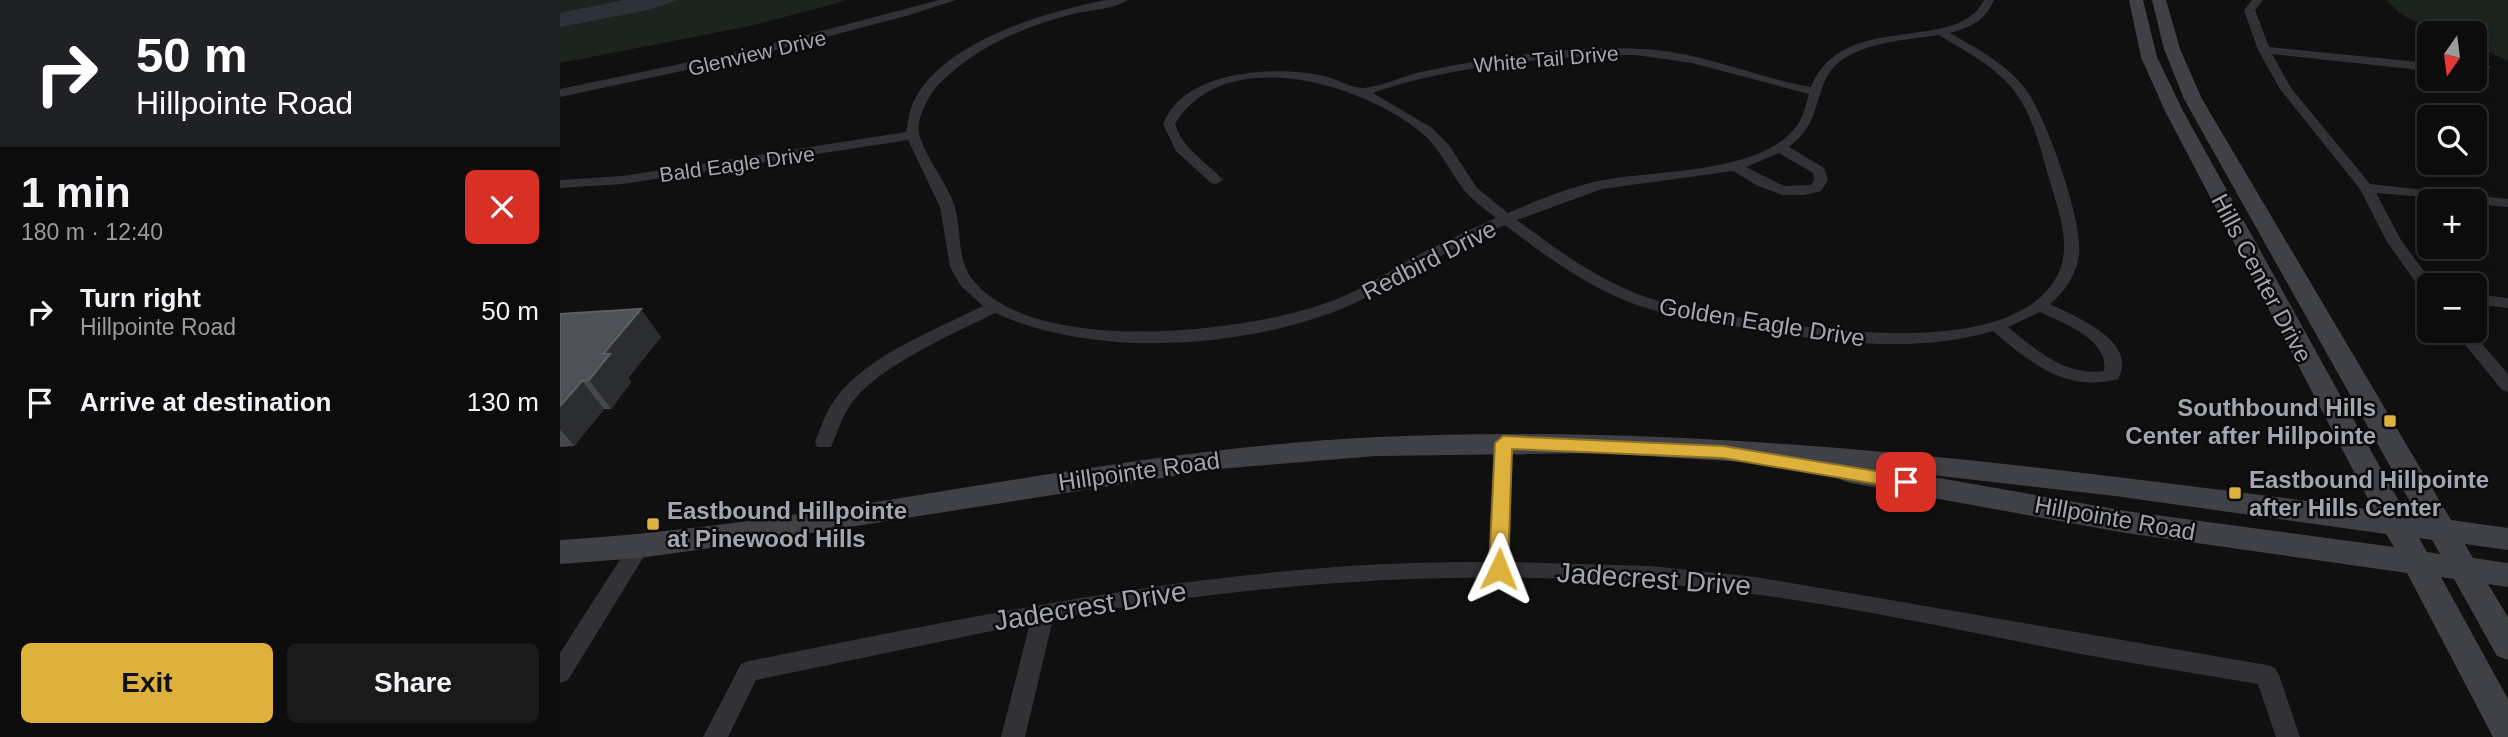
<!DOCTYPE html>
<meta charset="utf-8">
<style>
:root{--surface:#0c0c0d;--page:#1a1a1b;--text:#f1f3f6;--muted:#9a9b9d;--line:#2c2c2e;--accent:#deb13c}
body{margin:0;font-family:Helvetica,sans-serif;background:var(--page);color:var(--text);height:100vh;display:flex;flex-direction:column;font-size:26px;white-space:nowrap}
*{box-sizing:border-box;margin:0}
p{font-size:23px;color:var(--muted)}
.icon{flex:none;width:38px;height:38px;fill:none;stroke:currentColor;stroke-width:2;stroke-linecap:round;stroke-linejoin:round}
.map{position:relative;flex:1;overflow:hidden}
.sheet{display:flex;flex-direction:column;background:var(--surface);width:560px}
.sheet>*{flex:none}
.top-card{background:#202124;color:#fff;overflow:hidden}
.needle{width:46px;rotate:194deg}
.tools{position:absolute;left:1857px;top:21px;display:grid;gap:14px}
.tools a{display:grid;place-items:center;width:70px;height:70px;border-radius:10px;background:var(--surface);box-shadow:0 4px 18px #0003,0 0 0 2px var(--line);font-size:35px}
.pin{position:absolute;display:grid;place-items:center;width:60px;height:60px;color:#fff;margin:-30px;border-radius:14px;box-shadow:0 4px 10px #0006}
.me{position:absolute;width:77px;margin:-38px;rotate:2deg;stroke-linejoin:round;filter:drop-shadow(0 0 5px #0008)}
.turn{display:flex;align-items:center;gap:24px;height:147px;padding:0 21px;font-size:32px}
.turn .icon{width:91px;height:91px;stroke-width:2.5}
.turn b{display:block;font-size:49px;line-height:60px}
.round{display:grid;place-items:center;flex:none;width:74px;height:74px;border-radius:10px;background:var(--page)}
.summary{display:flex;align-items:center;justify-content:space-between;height:119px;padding:0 21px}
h1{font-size:42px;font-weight:700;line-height:52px}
.cta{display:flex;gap:14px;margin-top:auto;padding:14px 21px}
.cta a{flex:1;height:80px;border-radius:10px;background:var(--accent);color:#111;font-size:28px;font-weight:700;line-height:80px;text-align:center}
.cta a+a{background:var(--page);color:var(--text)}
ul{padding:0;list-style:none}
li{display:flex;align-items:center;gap:21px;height:91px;padding:0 21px}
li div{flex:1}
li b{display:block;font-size:26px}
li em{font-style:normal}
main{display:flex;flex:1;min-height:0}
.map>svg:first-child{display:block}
</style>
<main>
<section class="sheet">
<div class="top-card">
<div class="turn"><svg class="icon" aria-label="right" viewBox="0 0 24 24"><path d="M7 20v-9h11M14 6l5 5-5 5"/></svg><div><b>50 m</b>Hillpointe Road</div></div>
</div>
<div class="summary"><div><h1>1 min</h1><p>180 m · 12:40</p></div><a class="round" style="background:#d93025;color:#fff"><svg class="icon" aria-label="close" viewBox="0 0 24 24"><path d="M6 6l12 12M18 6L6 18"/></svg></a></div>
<ul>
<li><svg class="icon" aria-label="right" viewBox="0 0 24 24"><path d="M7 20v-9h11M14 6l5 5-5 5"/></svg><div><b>Turn right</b><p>Hillpointe Road</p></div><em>50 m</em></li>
<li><svg class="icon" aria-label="arrive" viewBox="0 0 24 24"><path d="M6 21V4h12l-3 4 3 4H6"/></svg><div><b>Arrive at destination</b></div><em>130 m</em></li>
</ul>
<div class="cta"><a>Exit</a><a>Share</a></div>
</section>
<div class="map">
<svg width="1948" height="737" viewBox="0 0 1948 737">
<rect width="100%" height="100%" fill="#101011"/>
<g fill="#1d241e">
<path d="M 0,0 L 288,0 L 195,25 L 0,63 Z"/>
<path d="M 1827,0 L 1948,0 L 1948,61 L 1915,46 L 1914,33 C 1883,33 1848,26 1827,0 Z"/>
</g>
<path fill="#2b3239" d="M 65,0 L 118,0 L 89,10 L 0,27 L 0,13 Z"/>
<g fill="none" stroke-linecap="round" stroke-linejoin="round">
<g fill="#323236" fill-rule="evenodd">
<path d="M 379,0 L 396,0 L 346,16 L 197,55 L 0,97 L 0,89 L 197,48 Z"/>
<path d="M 546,0 L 568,0 C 555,9 529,10 513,14 C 466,26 417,46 382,81 C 370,92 354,120 360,137 C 367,159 383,178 392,199 C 403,225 395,256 412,279 C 473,357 684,333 766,303 C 796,293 823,275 851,259 C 879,244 907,231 936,218 C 924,208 910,199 901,186 C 888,168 880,149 863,134 C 806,85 665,41 615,124 C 624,151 646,161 663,180 L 656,184 L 651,183 L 616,151 L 603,124 C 606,118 609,111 614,106 C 644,70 721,66 764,76 C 775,78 793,89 804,88 C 824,86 845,75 865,71 C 935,57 1026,43 1096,50 C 1149,55 1198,78 1251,87 C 1282,9 1398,55 1424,0 L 1434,0 C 1425,21 1411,27 1390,33 C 1416,48 1445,63 1464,87 C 1485,113 1523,220 1519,254 C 1517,273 1505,292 1490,304 C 1516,317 1579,341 1558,379 C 1507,393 1470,363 1433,331 C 1352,355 1267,341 1185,328 C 1142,322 1097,315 1057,297 C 1017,279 980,252 945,225 C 918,237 891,250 864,265 C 836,280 809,298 779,310 C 678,349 535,358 435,313 C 395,333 312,369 289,407 C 282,417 278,431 273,442 L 271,447 L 257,447 L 255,442 C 261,427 266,411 276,398 C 306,356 377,329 423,306 L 401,286 L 390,267 L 380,207 L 348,140 L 63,184 L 0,188 L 0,180 L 63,176 L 346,132 C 348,124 349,113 352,105 C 379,42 485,12 546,0 ZM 1379,35 C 1404,51 1436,66 1455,92 C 1474,117 1482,155 1491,185 C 1499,213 1511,243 1499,272 C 1460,358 1276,331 1202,321 C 1163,315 1121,310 1083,296 C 1037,279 996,249 957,220 L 1042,189 L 1173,171 L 1198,186 L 1223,195 L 1244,195 L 1261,191 L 1268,180 L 1264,168 L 1229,147 C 1255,126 1253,112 1264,83 C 1280,42 1342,41 1379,35 ZM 1076,55 L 1132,63 L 1249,94 C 1246,105 1244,115 1238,124 C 1205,174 1098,170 1044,180 C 1011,186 979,200 948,213 L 917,188 L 889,145 L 872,128 L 813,93 C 885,67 998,55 1076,55 ZM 1219,153 L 1253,173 L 1254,180 L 1251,185 L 1224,186 L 1186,167 ZM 1480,312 C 1503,323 1550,340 1544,371 C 1506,377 1476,350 1448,327 Z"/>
<path d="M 1692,0 L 1703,0 L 1695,10 L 1709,47 L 1869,63 L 1869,71 L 1712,54 L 1731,88 L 1810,184 L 1948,199 L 1948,207 L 1914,204 L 1914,201 L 1816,193 L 1841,240 L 1874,285 L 1869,285 L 1869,295 L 1863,293 L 1826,240 L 1800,189 L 1720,89 L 1698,50 L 1684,10 Z"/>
<path d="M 1925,63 L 1931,67 L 1914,74 L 1914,67 Z"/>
<path d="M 1914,294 L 1948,298 L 1948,308 L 1914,304 Z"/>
<path d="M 1894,331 L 1911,331 L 1948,374 L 1948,392 L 1942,390 Z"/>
<path d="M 943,436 L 950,438 L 952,443 L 950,562 L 1090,566 L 1196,577 L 1707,665 L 1715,668 L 1719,675 L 1740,737 L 1716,737 L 1698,684 C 1634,673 1569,663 1505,651 C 1386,627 1266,601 1144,588 C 928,566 707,580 493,619 L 465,737 L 441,737 L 470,623 L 196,680 L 168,737 L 143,737 L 181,664 L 189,661 C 437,612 674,560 929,562 L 934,443 L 936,438 Z"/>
<path d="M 79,539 L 86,541 L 89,547 L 86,553 L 8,680 L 0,683 L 0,653 L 72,541 Z"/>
</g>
<path fill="#404146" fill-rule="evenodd" d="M 1569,0 L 1583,0 L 1597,57 L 1623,111 L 1846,514 L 1858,516 L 1624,99 L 1604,49 L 1592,0 L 1606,0 L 1620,49 L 1642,99 L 1891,520 L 1948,528 L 1948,550 L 1905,544 L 1913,558 L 1948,563 L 1948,587 L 1928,584 L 1948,617 L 1948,660 L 1937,656 L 1894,579 L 1881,577 L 1948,699 L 1948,737 L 1933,737 L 1847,573 L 1566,533 L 1291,483 L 1281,480 L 1277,473 L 1280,468 L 1038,453 L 816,456 L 658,469 L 194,542 L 79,558 L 0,564 L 0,540 C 275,523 543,450 818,437 C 1152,422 1484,466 1814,510 L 1605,111 L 1581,57 ZM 1345,472 L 1555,496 L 1826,534 L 1834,547 L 1566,511 ZM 1859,538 L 1872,540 L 1880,554 L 1867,552 Z"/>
</g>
<path fill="#46474c" d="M 0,314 L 101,337 L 68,378 L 71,382 L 51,409 L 44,409 L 14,446 L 0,447 Z"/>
<g fill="#2c2d30">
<path d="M 81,309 L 101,337 L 68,378 L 71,382 L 51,409 L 29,380 L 43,354 Z"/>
<path d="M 22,381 L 44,409 L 14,446 L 0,429 L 0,406 Z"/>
</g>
<path fill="#505157" stroke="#5d5f65" stroke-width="2" d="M 81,309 L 43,354 L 50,354 L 29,380 L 22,381 L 0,406 L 0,314 Z"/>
<path fill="#deb13c" stroke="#907327" stroke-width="2" d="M 943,436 L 1163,446 L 1346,476 L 1355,482 L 1346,489 L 1163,458 L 952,449 L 948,569 L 946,575 L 932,575 L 929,569 L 935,443 Z"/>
<g fill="#deb13c" stroke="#0b0b0c" stroke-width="2.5">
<rect x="1823" y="414" width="14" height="14" rx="3.5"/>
<rect x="1668" y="486" width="14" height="14" rx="3.5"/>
<rect x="86" y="517" width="14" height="14" rx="3.5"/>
</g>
<g text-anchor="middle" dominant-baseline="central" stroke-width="5" stroke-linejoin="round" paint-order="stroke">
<g font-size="21" fill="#a3a6b1" stroke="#0b0b0c">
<text transform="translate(197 53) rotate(-13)">Glenview Drive</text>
<text transform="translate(986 59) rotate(-5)">White Tail Drive</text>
<text transform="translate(177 164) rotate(-8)">Bald Eagle Drive</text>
</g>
<g font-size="24" fill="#a3a6b1" stroke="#0b0b0c">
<text transform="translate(869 260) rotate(-27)">Redbird Drive</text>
<text transform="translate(1702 278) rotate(62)">Hills Center Drive</text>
<text transform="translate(1202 322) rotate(9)">Golden Eagle Drive</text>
<text transform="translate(579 471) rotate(-8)">Hillpointe Road</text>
<text transform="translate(1555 518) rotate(10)">Hillpointe Road</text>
</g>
<g font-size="24" font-weight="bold" fill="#a3a6b1" stroke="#0b0b0c" text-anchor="start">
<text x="1816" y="407" text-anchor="end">Southbound Hills<tspan x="1816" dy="28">Center after Hillpointe</tspan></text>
<text x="1689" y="479">Eastbound Hillpointe<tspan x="1689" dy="28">after Hills Center</tspan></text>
<text x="107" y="510">Eastbound Hillpointe<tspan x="107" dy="28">at Pinewood Hills</tspan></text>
</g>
<g font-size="28" fill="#a3a6b1" stroke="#0b0b0c">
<text transform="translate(1094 579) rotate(4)">Jadecrest Drive</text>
<text transform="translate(530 606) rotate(-9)">Jadecrest Drive</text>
</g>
</g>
</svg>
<div class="tools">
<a><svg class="needle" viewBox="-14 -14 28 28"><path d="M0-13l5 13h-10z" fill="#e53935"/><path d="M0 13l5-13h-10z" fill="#9a9b9d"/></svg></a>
<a><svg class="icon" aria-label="search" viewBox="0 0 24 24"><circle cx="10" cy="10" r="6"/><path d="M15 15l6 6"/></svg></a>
<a>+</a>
<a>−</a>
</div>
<div class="pin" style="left:1346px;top:482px;background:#d93025"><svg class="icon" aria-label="arrive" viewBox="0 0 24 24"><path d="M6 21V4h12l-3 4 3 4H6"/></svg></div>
<svg class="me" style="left:939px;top:569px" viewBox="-20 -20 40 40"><path d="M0-17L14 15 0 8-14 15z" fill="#deb13c" stroke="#fff" stroke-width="4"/></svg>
</div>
</main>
